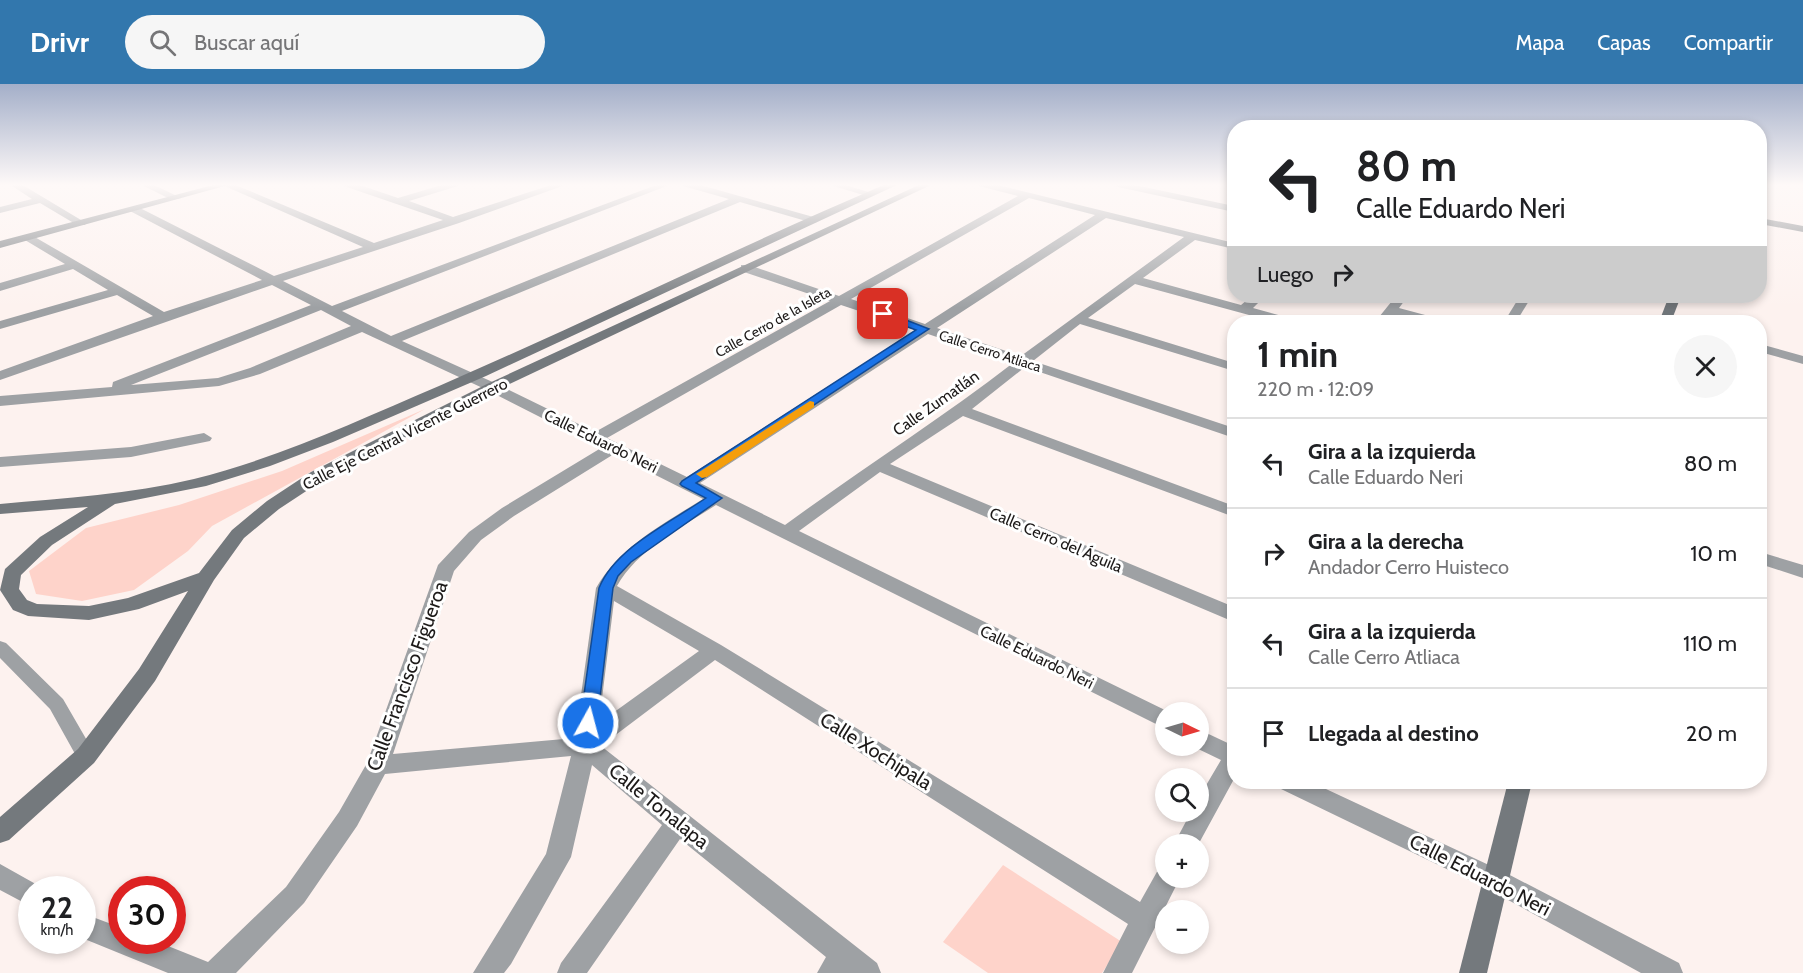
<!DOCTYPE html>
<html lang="es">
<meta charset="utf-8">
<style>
:root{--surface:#fff;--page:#f6f6f6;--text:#202124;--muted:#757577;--line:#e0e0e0;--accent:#3277ad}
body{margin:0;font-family:Cabin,sans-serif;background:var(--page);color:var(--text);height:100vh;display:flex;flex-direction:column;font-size:22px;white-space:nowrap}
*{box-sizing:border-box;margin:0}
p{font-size:20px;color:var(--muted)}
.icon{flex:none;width:33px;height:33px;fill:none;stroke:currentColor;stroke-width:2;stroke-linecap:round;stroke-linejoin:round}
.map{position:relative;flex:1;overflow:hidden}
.side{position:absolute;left:1227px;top:231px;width:540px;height:474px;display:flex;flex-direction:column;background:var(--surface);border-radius:24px;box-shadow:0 3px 9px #0003}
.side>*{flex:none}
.hud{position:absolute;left:1227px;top:36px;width:540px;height:183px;border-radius:24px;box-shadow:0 3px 9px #0003;background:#fff;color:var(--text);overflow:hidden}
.needle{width:39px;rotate:95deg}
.controls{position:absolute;left:1155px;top:618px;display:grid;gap:12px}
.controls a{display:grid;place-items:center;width:54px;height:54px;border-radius:50%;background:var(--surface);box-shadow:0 3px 9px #0003;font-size:30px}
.speed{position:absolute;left:18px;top:792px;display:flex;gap:12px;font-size:30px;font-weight:700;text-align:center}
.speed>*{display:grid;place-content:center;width:78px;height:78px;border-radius:50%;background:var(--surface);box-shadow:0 3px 9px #0003;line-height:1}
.speed small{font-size:15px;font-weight:400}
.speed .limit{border:9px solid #d22;background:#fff;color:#111}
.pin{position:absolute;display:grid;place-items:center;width:51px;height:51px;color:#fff;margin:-26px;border-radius:12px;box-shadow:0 3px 9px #0006}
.me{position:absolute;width:66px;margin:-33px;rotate:7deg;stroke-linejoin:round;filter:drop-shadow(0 0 4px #0008)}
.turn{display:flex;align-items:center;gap:21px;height:126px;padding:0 30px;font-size:27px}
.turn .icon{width:78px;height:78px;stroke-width:2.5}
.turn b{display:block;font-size:42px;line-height:51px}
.then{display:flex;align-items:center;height:57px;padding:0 30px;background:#0003;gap:12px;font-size:22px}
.round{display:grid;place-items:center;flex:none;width:63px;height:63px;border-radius:32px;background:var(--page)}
.overview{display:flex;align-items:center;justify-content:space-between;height:102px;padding:0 30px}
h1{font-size:36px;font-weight:700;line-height:45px}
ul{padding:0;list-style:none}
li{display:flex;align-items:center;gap:18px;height:90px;padding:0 30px;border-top:2px solid var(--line)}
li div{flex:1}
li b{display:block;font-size:22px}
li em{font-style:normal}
header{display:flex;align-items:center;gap:36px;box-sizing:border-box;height:84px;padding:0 30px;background:var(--accent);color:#fff}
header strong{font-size:28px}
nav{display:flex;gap:33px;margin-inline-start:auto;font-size:21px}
.search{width:420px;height:54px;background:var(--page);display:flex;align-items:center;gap:15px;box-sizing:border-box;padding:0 21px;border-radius:33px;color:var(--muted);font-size:22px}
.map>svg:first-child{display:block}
</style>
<header>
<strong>Drivr</strong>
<div class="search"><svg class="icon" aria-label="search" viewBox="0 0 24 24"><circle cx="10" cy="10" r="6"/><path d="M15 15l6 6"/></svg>Buscar aquí</div>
<nav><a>Mapa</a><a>Capas</a><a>Compartir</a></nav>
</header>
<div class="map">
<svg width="1803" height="889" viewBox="0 0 1803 889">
<rect width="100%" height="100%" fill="#fdf2ef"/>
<g fill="#fed3ca">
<path d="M 425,325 L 212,442 L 188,467 L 134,506 L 82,517 L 36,510 L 29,487 L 86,444 L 179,421 L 282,387 Z"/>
<path d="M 1003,781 L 1122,858 L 1102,889 L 988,889 L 943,858 Z"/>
</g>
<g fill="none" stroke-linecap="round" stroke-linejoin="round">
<path fill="#9ea1a4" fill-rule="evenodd" d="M 0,557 L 6,559 L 63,615 L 96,672 L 93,677 L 86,680 L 79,677 L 50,625 L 0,574 Z"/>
<g fill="#9ea1a4" fill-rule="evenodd">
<path d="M 9,100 L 21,100 L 86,139 L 85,141 L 77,141 L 40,119 L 0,129 L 0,123 L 32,115 Z"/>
<path d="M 140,100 L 152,100 L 181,114 L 172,116 Z"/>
<path d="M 220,100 L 233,100 L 374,159 L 443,136 L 344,102 L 343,100 L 357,100 L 398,114 L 445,100 L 459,100 L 458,102 L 409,117 L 453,133 L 554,100 L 568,100 L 459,139 L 283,197 L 332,222 L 659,100 L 672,100 L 342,227 L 391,252 L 729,115 L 683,102 L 682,100 L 697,100 L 817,134 L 817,138 L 813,139 L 740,118 L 402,257 L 497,300 L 595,348 L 830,217 L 741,187 L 741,181 L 749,181 L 839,212 L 1018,112 L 979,102 L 978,100 L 994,100 L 1234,159 L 1234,165 L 1195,156 L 1143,194 L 1241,221 L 1252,212 L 1265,212 L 1253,224 L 1293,235 L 1294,238 L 1275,238 L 1135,200 L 1088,234 L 1234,279 L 1234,287 L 1080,240 L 1033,277 L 1234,344 L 1234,354 L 1025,283 L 972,325 L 1234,422 L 1234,433 L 963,332 L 890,380 L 1234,523 L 1234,538 L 880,388 L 799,447 L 1169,628 L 1166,628 L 1166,645 L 716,421 C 682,443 638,465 617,502 L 721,561 L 1140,818 L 1158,786 L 1166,783 L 1166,794 L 1180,794 L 1132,889 L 1103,889 L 1128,840 L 715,576 L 601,662 L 877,879 L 881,889 L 817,889 L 826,873 L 680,755 L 587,889 L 557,889 L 561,879 L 662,741 L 592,681 L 571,773 L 511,880 L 504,889 L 473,889 L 546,770 L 571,672 L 385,690 L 357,742 L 304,819 L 236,889 L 168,889 L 82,854 L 82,829 L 122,844 L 122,856 L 153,856 L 208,878 L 286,803 L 339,728 L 367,679 L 438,481 L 469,448 L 502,424 L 601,364 L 487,306 L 362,248 L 260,290 L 219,302 L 0,322 L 0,312 L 112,303 L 113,298 L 311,221 L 272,201 L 0,296 L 0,287 L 153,232 L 117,211 L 0,245 L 0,237 L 108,206 L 73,185 L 0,207 L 0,199 L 65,180 L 25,156 L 25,152 L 33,152 L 164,228 L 262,196 L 130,127 L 130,123 L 138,123 L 274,192 L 363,163 ZM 1029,114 L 1095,131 L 925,240 L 851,215 ZM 1106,134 L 1184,153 L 1021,272 L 937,244 ZM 841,221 L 916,246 L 687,393 L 607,354 ZM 321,226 L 351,242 L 250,284 L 218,294 L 131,301 ZM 928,250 L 1013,279 C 939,336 860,386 785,441 L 700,399 ZM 614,370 L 703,415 C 663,440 621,462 596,504 L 575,654 L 393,670 L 454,487 L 481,456 L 514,432 ZM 614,517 L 699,567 L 599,639 Z"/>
<path d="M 827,100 L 842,100 L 875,110 L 870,113 Z"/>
<path d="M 1113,100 L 1130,100 L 1234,122 L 1234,128 L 1118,103 Z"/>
<path d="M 1396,212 L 1408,212 L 1399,224 L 1440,235 L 1442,238 L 1422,238 L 1394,231 L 1388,238 L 1375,238 Z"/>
<path d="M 1520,212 L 1532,212 L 1516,238 L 1504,238 Z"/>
<path d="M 1760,260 L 1803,272 L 1803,280 L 1760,268 Z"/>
<path d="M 204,349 L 212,354 L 210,357 L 131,373 L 0,383 L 0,373 L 131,363 Z"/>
<path d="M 1760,468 L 1803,481 L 1803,494 L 1760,480 Z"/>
<path d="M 1198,645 L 1234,662 L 1234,695 L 1198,761 L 1174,760 L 1191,728 L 1198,728 L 1198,715 L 1221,676 L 1192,662 L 1198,662 Z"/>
<path d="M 1277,698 L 1311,698 L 1506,789 L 1679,879 L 1683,889 L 1641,889 L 1488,805 L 1281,705 Z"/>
<path d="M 0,780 L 41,803 L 43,806 L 32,806 L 32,823 L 0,806 Z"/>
</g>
<g fill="#74797d" fill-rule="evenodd">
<path d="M 217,100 L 232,100 L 0,164 L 0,157 Z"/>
<path d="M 886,100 L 899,100 L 486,292 L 333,358 L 270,382 L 206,402 L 115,420 L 52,461 L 21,491 L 19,505 L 27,516 L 37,520 L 89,522 L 128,514 L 199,489 L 232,446 L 267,417 L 311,388 L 487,300 L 921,100 L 933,100 L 497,306 L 323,396 L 279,425 L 244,454 L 214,496 L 155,597 L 94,679 L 9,756 L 0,759 L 0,733 L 78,665 L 139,585 L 188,507 L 139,525 L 89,536 L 28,532 L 13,526 L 0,506 L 5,485 L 40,453 L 88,423 L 0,430 L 0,420 C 65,414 130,410 194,395 C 279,374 359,336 439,302 C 589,237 736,164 886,100 Z"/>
<path d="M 1760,134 L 1803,142 L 1803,148 L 1760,140 Z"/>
<path d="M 1669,212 L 1681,212 L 1671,238 L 1659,238 Z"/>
<path d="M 1508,698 L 1532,698 L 1487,889 L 1459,889 Z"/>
</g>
</g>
<linearGradient id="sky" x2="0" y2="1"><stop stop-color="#a4afc9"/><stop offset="0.45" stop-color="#fef9f8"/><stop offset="1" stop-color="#fef9f8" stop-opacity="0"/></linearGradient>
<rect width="1803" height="224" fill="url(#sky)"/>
<path fill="#1a73e8" stroke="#114b97" stroke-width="1.5" d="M 883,227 L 929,245 L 696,399 L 722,414 L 631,478 L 618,492 L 613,504 L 597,639 L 594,644 L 588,646 L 582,644 L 580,639 L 599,504 C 615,464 671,438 706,414 L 682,402 L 680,400 L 682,397 L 916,246 L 880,233 L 878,230 Z"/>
<path fill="#f59e0b" d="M 810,317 L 814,318 L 814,323 L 707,393 L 702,394 L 696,390 Z"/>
<g text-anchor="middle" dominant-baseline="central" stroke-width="6" stroke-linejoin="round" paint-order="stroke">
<g font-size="14" fill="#1d1a19" stroke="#fff">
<text transform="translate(773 238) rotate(-29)">Calle Cerro de la Isleta</text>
<text transform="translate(990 267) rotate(18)">Calle Cerro Atliaca</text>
</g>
<g font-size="16" fill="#1d1a19" stroke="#fff">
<text transform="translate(936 319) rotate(-35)">Calle Zumatlán</text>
<text transform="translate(405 350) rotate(-27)">Calle Eje Central Vicente Guerrero</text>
<text transform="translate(601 357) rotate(26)">Calle Eduardo Neri</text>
<text transform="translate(1056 456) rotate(23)">Calle Cerro del Águila</text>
<text transform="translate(1037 573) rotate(26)">Calle Eduardo Neri</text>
</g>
<g font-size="20" fill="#1d1a19" stroke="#fff">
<text transform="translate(407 592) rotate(-70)">Calle Francisco Figueroa</text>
<text transform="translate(876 667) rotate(32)">Calle Xochipala</text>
<text transform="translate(659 722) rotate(39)">Calle Tonalapa</text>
<text transform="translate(1480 791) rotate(27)">Calle Eduardo Neri</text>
</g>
</g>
</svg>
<div class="controls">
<a><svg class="needle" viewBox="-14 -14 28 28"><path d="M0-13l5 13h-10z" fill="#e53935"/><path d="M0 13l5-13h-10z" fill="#757577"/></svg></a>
<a><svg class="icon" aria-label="search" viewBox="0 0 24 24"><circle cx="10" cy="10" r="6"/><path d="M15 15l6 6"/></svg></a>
<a>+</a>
<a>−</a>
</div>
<div class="speed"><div>22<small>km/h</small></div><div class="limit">30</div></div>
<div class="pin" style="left:883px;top:230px;background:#d93025"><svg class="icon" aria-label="arrive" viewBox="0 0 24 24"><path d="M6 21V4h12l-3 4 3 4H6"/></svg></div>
<svg class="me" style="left:588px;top:639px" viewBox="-20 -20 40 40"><circle r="17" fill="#1a73e8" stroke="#fff" stroke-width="3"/><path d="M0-11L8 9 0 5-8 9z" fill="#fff"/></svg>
<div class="hud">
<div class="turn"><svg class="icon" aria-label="left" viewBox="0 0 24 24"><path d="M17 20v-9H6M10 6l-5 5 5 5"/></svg><div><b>80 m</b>Calle Eduardo Neri</div></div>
<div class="then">Luego<svg class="icon" aria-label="right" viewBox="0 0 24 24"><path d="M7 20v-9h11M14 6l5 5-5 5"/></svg></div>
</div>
<section class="side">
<div class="overview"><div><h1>1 min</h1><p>220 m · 12:09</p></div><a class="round"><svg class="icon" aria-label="close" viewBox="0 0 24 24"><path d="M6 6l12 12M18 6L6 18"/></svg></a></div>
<ul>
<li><svg class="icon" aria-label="left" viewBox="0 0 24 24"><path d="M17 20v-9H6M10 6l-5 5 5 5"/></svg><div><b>Gira a la izquierda</b><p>Calle Eduardo Neri</p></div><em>80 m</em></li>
<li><svg class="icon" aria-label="right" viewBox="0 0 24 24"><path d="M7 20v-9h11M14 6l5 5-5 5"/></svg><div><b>Gira a la derecha</b><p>Andador Cerro Huisteco</p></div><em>10 m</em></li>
<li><svg class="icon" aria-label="left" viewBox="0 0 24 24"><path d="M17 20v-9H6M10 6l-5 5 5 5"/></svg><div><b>Gira a la izquierda</b><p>Calle Cerro Atliaca</p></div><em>110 m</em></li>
<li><svg class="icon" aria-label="arrive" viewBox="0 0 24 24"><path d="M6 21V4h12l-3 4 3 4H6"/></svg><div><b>Llegada al destino</b></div><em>20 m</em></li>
</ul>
</section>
</div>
